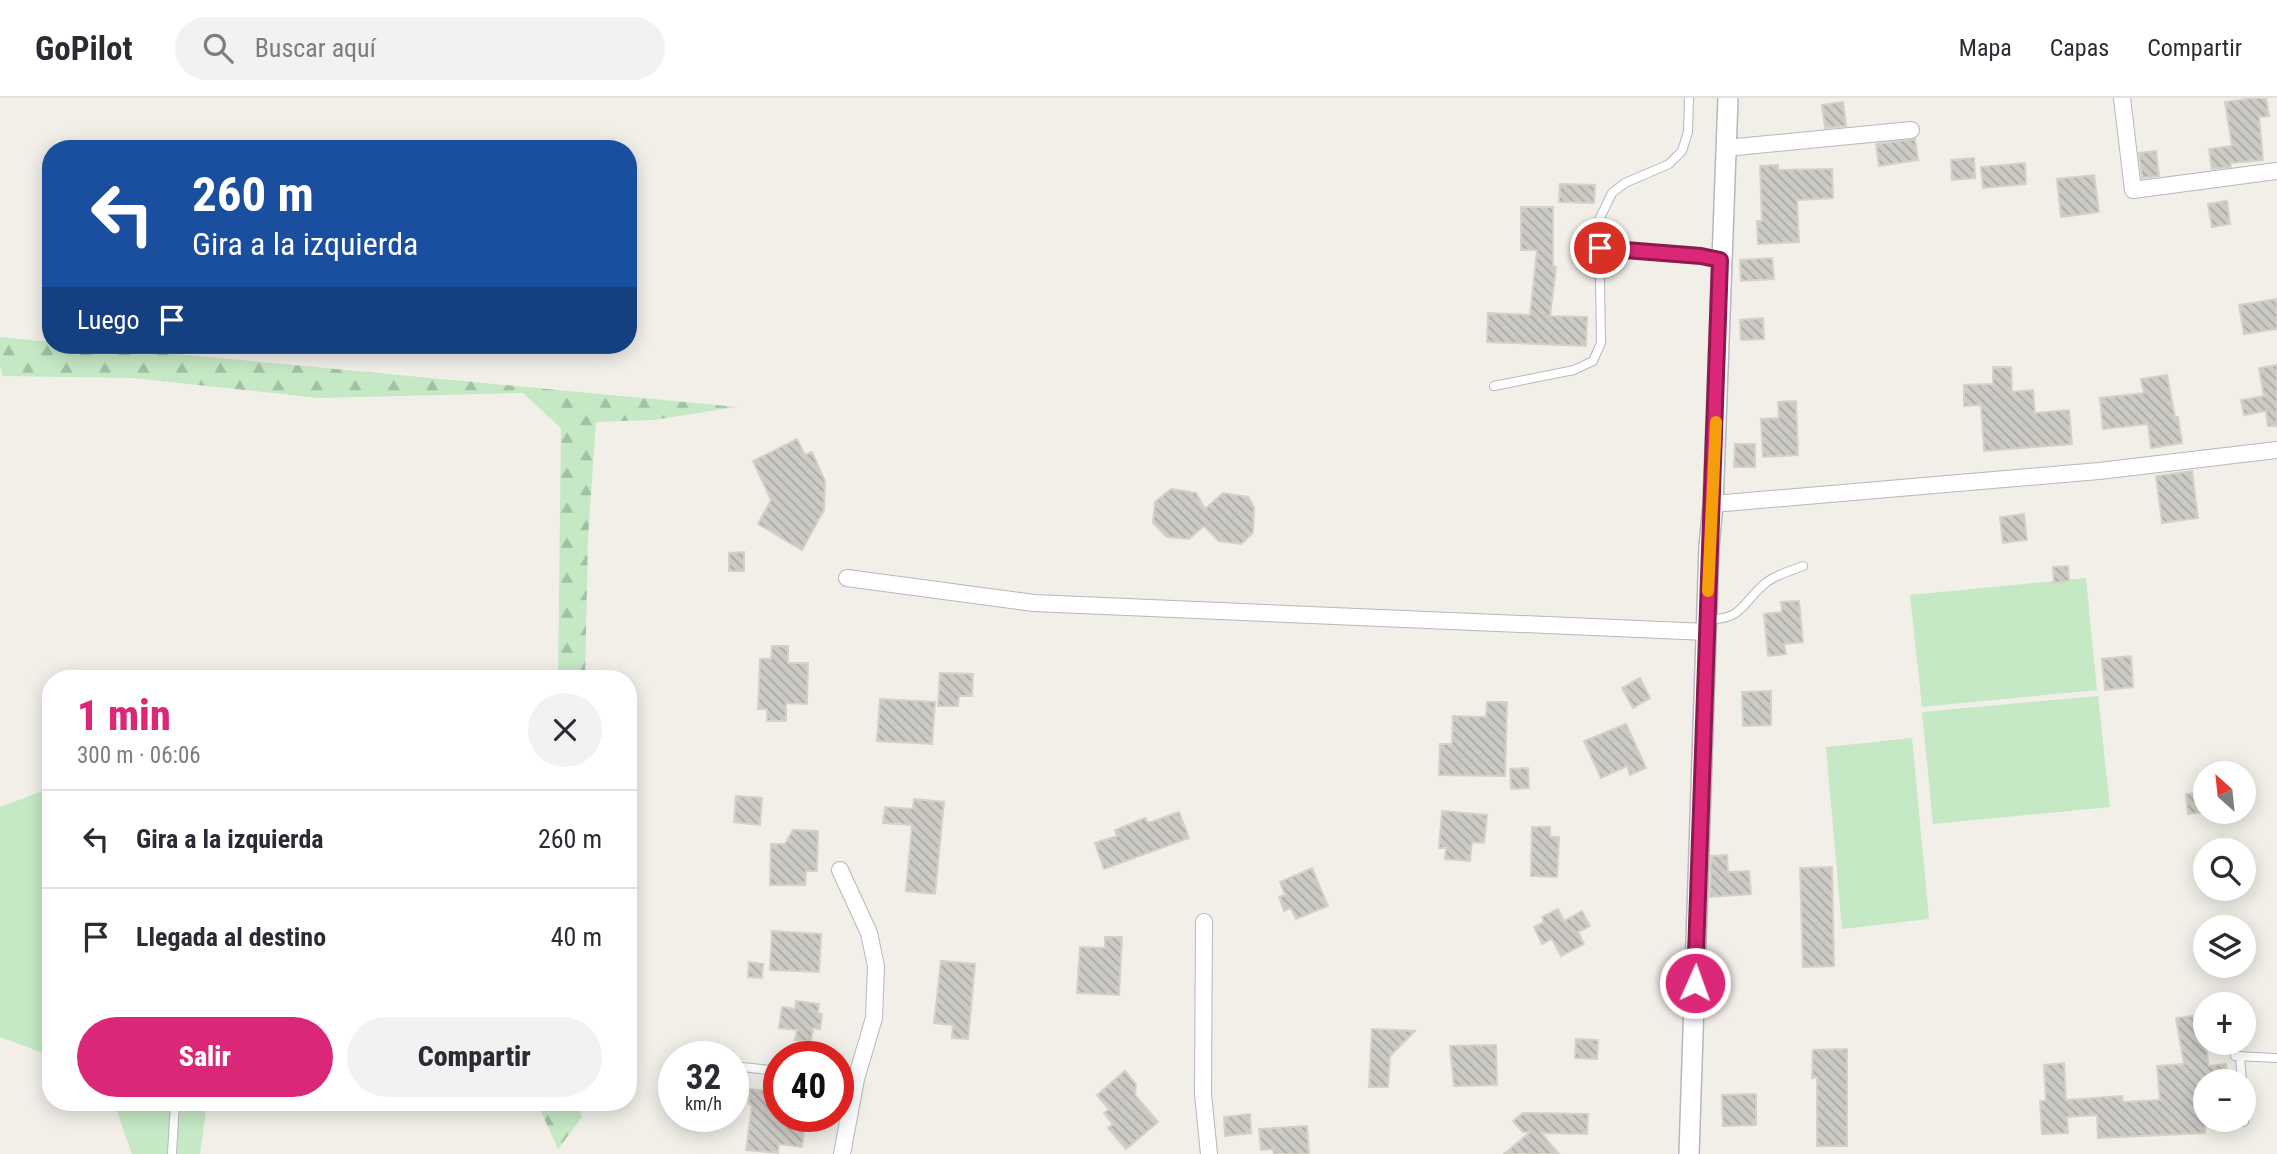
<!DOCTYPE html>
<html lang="es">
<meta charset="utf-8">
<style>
:root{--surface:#fff;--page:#f2f2f3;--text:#2b2b33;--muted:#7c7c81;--line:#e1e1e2;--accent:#db2777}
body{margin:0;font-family:"Roboto Condensed",sans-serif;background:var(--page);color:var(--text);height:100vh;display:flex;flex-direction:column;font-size:26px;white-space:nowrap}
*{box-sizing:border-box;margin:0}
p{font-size:23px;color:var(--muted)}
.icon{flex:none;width:38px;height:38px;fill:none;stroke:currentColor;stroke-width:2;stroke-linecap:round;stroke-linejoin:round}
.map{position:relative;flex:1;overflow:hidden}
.panel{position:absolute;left:42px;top:572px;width:595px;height:441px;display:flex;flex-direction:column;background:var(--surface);border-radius:28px;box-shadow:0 4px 18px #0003}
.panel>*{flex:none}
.top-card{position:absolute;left:42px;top:42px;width:595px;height:214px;border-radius:28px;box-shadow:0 4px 18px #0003;background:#1a4fa0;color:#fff;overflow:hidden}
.needle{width:46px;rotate:333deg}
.buttons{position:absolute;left:2193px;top:663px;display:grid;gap:14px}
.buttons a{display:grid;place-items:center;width:63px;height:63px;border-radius:50%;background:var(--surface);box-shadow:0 4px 18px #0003;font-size:35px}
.speed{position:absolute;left:658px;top:943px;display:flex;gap:14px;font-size:35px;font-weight:700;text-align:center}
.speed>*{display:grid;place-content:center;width:91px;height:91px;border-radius:50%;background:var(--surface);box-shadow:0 4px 18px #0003;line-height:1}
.speed small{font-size:18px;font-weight:400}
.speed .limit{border:10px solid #d22;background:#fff;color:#111}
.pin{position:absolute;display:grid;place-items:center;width:60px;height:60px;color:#fff;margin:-30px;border:4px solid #fff;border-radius:50%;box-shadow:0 2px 7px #0007}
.me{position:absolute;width:77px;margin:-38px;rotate:2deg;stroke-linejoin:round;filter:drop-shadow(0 0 5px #0008)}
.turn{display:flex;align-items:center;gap:24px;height:147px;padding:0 35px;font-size:32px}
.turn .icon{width:91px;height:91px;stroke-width:2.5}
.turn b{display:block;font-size:49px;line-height:60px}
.then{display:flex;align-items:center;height:66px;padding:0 35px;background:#0003;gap:14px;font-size:26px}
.round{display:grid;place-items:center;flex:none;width:74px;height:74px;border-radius:37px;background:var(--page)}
.headline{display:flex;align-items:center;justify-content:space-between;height:119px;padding:0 35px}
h1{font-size:42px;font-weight:800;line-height:52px;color:var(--accent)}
.action{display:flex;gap:14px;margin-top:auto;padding:14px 35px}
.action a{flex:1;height:80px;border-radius:42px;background:var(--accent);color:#fff;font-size:28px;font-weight:800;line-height:80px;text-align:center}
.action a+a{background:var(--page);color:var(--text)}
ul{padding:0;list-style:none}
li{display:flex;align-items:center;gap:21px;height:98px;padding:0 35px;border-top:2px solid var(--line)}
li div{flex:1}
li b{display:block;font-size:26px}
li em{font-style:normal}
header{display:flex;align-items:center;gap:42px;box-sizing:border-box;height:98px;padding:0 35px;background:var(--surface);border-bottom:2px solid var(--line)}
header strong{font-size:33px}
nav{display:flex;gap:38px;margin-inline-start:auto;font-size:24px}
.search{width:490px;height:63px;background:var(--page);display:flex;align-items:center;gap:18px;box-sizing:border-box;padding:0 24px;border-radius:38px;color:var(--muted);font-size:26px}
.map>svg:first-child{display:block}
</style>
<header>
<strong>GoPilot</strong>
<div class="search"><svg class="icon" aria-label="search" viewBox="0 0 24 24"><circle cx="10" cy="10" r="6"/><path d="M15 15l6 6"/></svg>Buscar aquí</div>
<nav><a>Mapa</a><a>Capas</a><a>Compartir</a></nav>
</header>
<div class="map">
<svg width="2277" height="1056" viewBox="0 0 2277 1056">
<defs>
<pattern id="forest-firs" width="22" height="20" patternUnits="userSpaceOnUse" patternTransform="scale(1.75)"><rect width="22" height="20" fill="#c5e8c5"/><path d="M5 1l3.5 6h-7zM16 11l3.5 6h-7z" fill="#a3c0a4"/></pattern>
<pattern id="building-back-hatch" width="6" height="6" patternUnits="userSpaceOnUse" patternTransform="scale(1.75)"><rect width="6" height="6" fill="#cccac5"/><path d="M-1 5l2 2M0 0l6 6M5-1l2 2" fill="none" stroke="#a9a8a4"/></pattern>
</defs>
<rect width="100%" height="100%" fill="#f1efe8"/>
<g fill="#c5e8c5">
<path d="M 2086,480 L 2097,592 L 1922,609 L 1910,497 Z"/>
<path d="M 2098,598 L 2110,709 L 1933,726 L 1922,614 Z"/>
<path d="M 1912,640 L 1929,821 L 1842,831 L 1826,649 Z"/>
<path d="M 51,690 L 51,958 L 0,939 L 0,709 Z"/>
<path d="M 114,1005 L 207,1005 L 200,1056 L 132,1056 Z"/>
</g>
<g fill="url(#forest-firs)">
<path d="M 0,239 L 51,244 L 51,247 L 81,247 L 737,309 L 653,322 L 596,324 L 588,439 L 585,581 L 558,581 L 561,330 L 523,295 L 319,300 L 133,280 L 3,278 L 0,269 Z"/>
<path d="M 540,1005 L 578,1005 L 582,1019 L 558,1051 L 539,1009 Z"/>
</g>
<g fill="url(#building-back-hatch)" stroke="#d6d1c6" stroke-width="2">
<path d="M 2254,0 L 2266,0 L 2269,18 L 2259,19 L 2263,62 L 2230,65 L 2231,69 L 2212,71 L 2209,51 L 2232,48 L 2225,4 Z"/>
<path d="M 1843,4 L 1846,28 L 1825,30 L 1822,7 Z"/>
<path d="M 1915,41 L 1918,62 L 1879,68 L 1876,46 Z"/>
<path d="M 2156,53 L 2159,78 L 2142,80 L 2139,55 Z"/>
<path d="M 1974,60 L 1975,80 L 1952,82 L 1951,62 Z"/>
<path d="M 2025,65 L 2026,86 L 1983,90 L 1981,69 Z"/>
<path d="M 1778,67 L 1778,72 L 1832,71 L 1833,100 L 1797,102 L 1799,144 L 1758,146 L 1757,123 L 1762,123 L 1760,68 Z"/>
<path d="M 2094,77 L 2099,114 L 2061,119 L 2057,81 Z"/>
<path d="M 1560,86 L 1595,87 L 1594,105 L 1559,104 Z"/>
<path d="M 2227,103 L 2230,126 L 2212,129 L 2208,106 Z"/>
<path d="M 1521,109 L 1553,109 L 1553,168 L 1556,169 L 1550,218 L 1587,219 L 1586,248 L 1487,244 L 1488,215 L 1530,217 L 1537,152 L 1521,152 Z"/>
<path d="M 1772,160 L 1774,181 L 1741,183 L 1740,162 Z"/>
<path d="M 2277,201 L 2277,231 L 2244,236 L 2239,207 Z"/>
<path d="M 1763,220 L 1764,241 L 1741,242 L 1740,222 Z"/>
<path d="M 2277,267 L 2277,328 L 2268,328 L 2266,313 L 2244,317 L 2241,302 L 2264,298 L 2259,270 Z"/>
<path d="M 1993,269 L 2011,269 L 2012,294 L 2033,292 L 2035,315 L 2069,312 L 2072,346 L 1984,353 L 1981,307 L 1964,308 L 1964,287 L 1993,286 Z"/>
<path d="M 2167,277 L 2175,319 L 2178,319 L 2182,345 L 2151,350 L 2148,326 L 2103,331 L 2100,300 L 2144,295 L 2141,281 Z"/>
<path d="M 1796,303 L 1798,357 L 1763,359 L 1761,321 L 1779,320 L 1778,304 Z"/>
<path d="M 797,341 L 805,357 L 812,354 L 825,383 L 824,412 L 802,452 L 758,426 L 771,402 L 753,363 Z"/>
<path d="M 1735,346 L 1755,346 L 1755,369 L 1734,369 Z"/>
<path d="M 2192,373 L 2198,420 L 2162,425 L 2156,378 Z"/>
<path d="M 1171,391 L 1196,395 L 1205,411 L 1223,395 L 1248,399 L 1254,409 L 1253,435 L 1241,446 L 1219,443 L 1204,428 L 1189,441 L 1167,439 L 1153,425 L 1155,404 Z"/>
<path d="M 2024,416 L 2027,442 L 2003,445 L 2000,419 Z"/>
<path d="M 744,454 L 744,473 L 729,473 L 729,455 Z"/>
<path d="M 2068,468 L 2069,483 L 2054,485 L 2053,469 Z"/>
<path d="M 1799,503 L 1803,544 L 1784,546 L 1786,556 L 1768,558 L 1764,516 L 1782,514 L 1781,504 Z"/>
<path d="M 772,548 L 788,548 L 788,565 L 808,565 L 807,606 L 786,605 L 786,623 L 767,623 L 767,611 L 758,611 L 760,561 L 771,561 Z"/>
<path d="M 2131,558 L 2133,589 L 2105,592 L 2102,561 Z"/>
<path d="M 940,575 L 973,576 L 972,598 L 959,598 L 958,608 L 938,608 Z"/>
<path d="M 1640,580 L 1650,600 L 1633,610 L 1622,590 Z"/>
<path d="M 1771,593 L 1771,627 L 1743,628 L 1742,594 Z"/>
<path d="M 880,601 L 935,604 L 932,646 L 877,643 Z"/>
<path d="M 1487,604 L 1507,604 L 1505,678 L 1439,677 L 1440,646 L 1452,646 L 1453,618 L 1486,619 Z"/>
<path d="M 1626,626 L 1646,670 L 1630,677 L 1627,668 L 1601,680 L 1584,643 Z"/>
<path d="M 1528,670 L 1529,690 L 1511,691 L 1510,671 Z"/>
<path d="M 2205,694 L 2205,714 L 2188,716 L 2186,696 Z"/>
<path d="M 736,698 L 762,700 L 760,727 L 734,724 Z"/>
<path d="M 914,701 L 944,704 L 935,796 L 906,793 L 912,727 L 883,725 L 885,709 L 913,711 Z"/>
<path d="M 1442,713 L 1487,717 L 1484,745 L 1472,744 L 1470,763 L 1445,761 L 1446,750 L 1439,750 Z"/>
<path d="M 1179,714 L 1189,740 L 1104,771 L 1095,745 L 1117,738 L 1115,732 L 1145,720 L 1148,725 Z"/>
<path d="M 1532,729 L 1550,729 L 1550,739 L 1559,739 L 1557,779 L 1531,778 Z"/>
<path d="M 793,732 L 818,733 L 817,773 L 806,773 L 805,787 L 770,787 L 771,746 L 785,746 Z"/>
<path d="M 1727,757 L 1728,774 L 1749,773 L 1751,796 L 1710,799 L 1711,758 Z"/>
<path d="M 1832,769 L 1834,868 L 1803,869 L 1800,770 Z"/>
<path d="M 1312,770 L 1328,808 L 1296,821 L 1291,810 L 1284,813 L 1279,799 L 1285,797 L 1280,784 Z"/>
<path d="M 1558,811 L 1564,823 L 1582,813 L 1590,828 L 1578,834 L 1584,846 L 1561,858 L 1552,841 L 1542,846 L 1534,829 L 1544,824 L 1542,819 Z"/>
<path d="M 772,833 L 821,836 L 819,874 L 770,872 Z"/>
<path d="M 1105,839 L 1122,839 L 1119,897 L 1077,895 L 1080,849 L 1105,850 Z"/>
<path d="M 941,863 L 975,866 L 968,941 L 952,940 L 953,927 L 934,925 Z"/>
<path d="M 749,864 L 763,866 L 762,880 L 748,879 Z"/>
<path d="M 796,903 L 819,906 L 818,915 L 822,916 L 820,931 L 813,930 L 811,944 L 795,942 L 797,932 L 779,930 L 782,909 L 795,911 Z"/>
<path d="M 2201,917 L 2209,968 L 2226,966 L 2228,984 L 2205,984 L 2205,1035 L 2098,1040 L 2097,1017 L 2067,1019 L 2068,1035 L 2042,1036 L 2040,1003 L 2046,1003 L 2044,967 L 2064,965 L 2066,1002 L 2122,998 L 2123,1004 L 2160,1002 L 2157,968 L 2184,966 L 2176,920 Z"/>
<path d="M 1372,931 L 1415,933 L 1390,958 L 1388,989 L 1369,989 Z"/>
<path d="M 1576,941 L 1598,942 L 1597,961 L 1575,960 Z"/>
<path d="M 1496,947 L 1497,987 L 1454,988 L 1450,948 Z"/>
<path d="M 1847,951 L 1847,1048 L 1817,1048 L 1817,979 L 1812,980 L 1813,952 Z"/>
<path d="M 1125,973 L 1136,986 L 1135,997 L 1158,1024 L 1126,1051 L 1108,1030 L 1113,1026 L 1104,1015 L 1109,1011 L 1097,997 Z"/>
<path d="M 750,991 L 779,994 L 779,1018 L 806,1018 L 802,1049 L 779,1046 L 778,1055 L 746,1052 L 752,1007 L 749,1006 Z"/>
<path d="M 1756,996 L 1756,1027 L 1723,1028 L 1722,997 Z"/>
<path d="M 1523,1015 L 1588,1016 L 1587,1036 L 1541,1035 L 1559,1056 L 1504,1056 L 1530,1034 L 1523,1034 L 1513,1023 Z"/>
<path d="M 1250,1016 L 1251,1035 L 1225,1038 L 1224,1019 Z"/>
<path d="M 1307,1028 L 1309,1056 L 1274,1056 L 1273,1051 L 1261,1052 L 1259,1031 Z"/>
</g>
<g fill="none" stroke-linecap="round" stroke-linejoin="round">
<defs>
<g id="service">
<path d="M 1600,150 L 1701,158 L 1720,162"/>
<path d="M 1494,288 L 1574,272 L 1593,263 L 1601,245 L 1599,122 L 1612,95 L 1625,85 L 1669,66 L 1682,53 L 1688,34 L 1689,0"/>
<path d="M 1709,521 C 1744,522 1743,502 1767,484 C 1777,476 1791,473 1803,468"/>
<path d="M 2235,958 L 2277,960"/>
<path d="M 2240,958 L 2242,984"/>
<path d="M 733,968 L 779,973"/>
<path d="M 838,979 L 856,981"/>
<path d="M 2244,1013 L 2244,1024"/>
<path d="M 172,1056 L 175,1004"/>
</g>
<g id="minor">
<path d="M 2122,0 L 2133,92 L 2277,73"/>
<path d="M 1726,50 L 1911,32"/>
<path d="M 1713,406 L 2099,373 L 2277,352"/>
<path d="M 847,480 L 1034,505 L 1707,534"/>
<path d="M 840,772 L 869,835 L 876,868 L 874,920 L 856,981 L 842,1056"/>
<path d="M 1204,824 L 1203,996 L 1209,1056"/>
</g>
<path id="tertiary" d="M 1689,1056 L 1709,449 L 1713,406 L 1728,0"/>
</defs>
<use href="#service" stroke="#b5b8bc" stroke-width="10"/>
<use href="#minor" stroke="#b5b8bc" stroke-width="18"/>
<use href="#tertiary" stroke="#b5b8bc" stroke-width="22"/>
<use href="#service" stroke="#fff" stroke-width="8"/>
<use href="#minor" stroke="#fff" stroke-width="16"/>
<use href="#tertiary" stroke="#fff" stroke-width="19"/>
</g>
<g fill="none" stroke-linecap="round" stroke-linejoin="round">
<defs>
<path id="route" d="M 1600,150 L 1701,158 L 1720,162 L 1695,885"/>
</defs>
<use href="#route" stroke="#8e194d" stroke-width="18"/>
<use href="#route" stroke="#db2777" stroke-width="12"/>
<path stroke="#f59e0b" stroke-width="12" d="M 1708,493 L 1716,324"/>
</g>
</svg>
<div class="buttons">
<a><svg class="needle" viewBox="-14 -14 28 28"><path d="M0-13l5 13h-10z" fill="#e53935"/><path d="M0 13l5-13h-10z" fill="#7c7c81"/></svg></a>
<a><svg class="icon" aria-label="search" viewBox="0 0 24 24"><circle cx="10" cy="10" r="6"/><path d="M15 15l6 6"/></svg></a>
<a><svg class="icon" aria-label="layers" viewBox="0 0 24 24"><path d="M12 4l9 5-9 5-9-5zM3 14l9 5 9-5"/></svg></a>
<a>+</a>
<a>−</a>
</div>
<div class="speed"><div>32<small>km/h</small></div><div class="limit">40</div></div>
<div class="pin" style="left:1600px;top:150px;background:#d93025"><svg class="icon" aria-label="arrive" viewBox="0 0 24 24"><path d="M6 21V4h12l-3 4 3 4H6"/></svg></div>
<svg class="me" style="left:1695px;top:885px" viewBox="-20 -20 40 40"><circle r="17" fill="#db2777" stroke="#fff" stroke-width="3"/><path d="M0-11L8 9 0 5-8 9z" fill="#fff"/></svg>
<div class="top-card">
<div class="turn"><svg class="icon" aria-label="left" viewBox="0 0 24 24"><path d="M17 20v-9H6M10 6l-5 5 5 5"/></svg><div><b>260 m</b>Gira a la izquierda</div></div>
<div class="then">Luego<svg class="icon" aria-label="arrive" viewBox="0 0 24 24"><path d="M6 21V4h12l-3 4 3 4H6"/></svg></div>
</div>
<section class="panel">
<div class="headline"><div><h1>1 min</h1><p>300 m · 06:06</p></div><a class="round"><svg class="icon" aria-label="close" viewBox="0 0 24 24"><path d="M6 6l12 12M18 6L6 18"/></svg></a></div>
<ul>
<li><svg class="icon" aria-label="left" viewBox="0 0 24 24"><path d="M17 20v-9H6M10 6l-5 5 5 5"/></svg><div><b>Gira a la izquierda</b></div><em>260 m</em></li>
<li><svg class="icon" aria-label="arrive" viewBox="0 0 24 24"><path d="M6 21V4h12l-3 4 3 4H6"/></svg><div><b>Llegada al destino</b></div><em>40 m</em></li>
</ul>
<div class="action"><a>Salir</a><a>Compartir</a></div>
</section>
</div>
